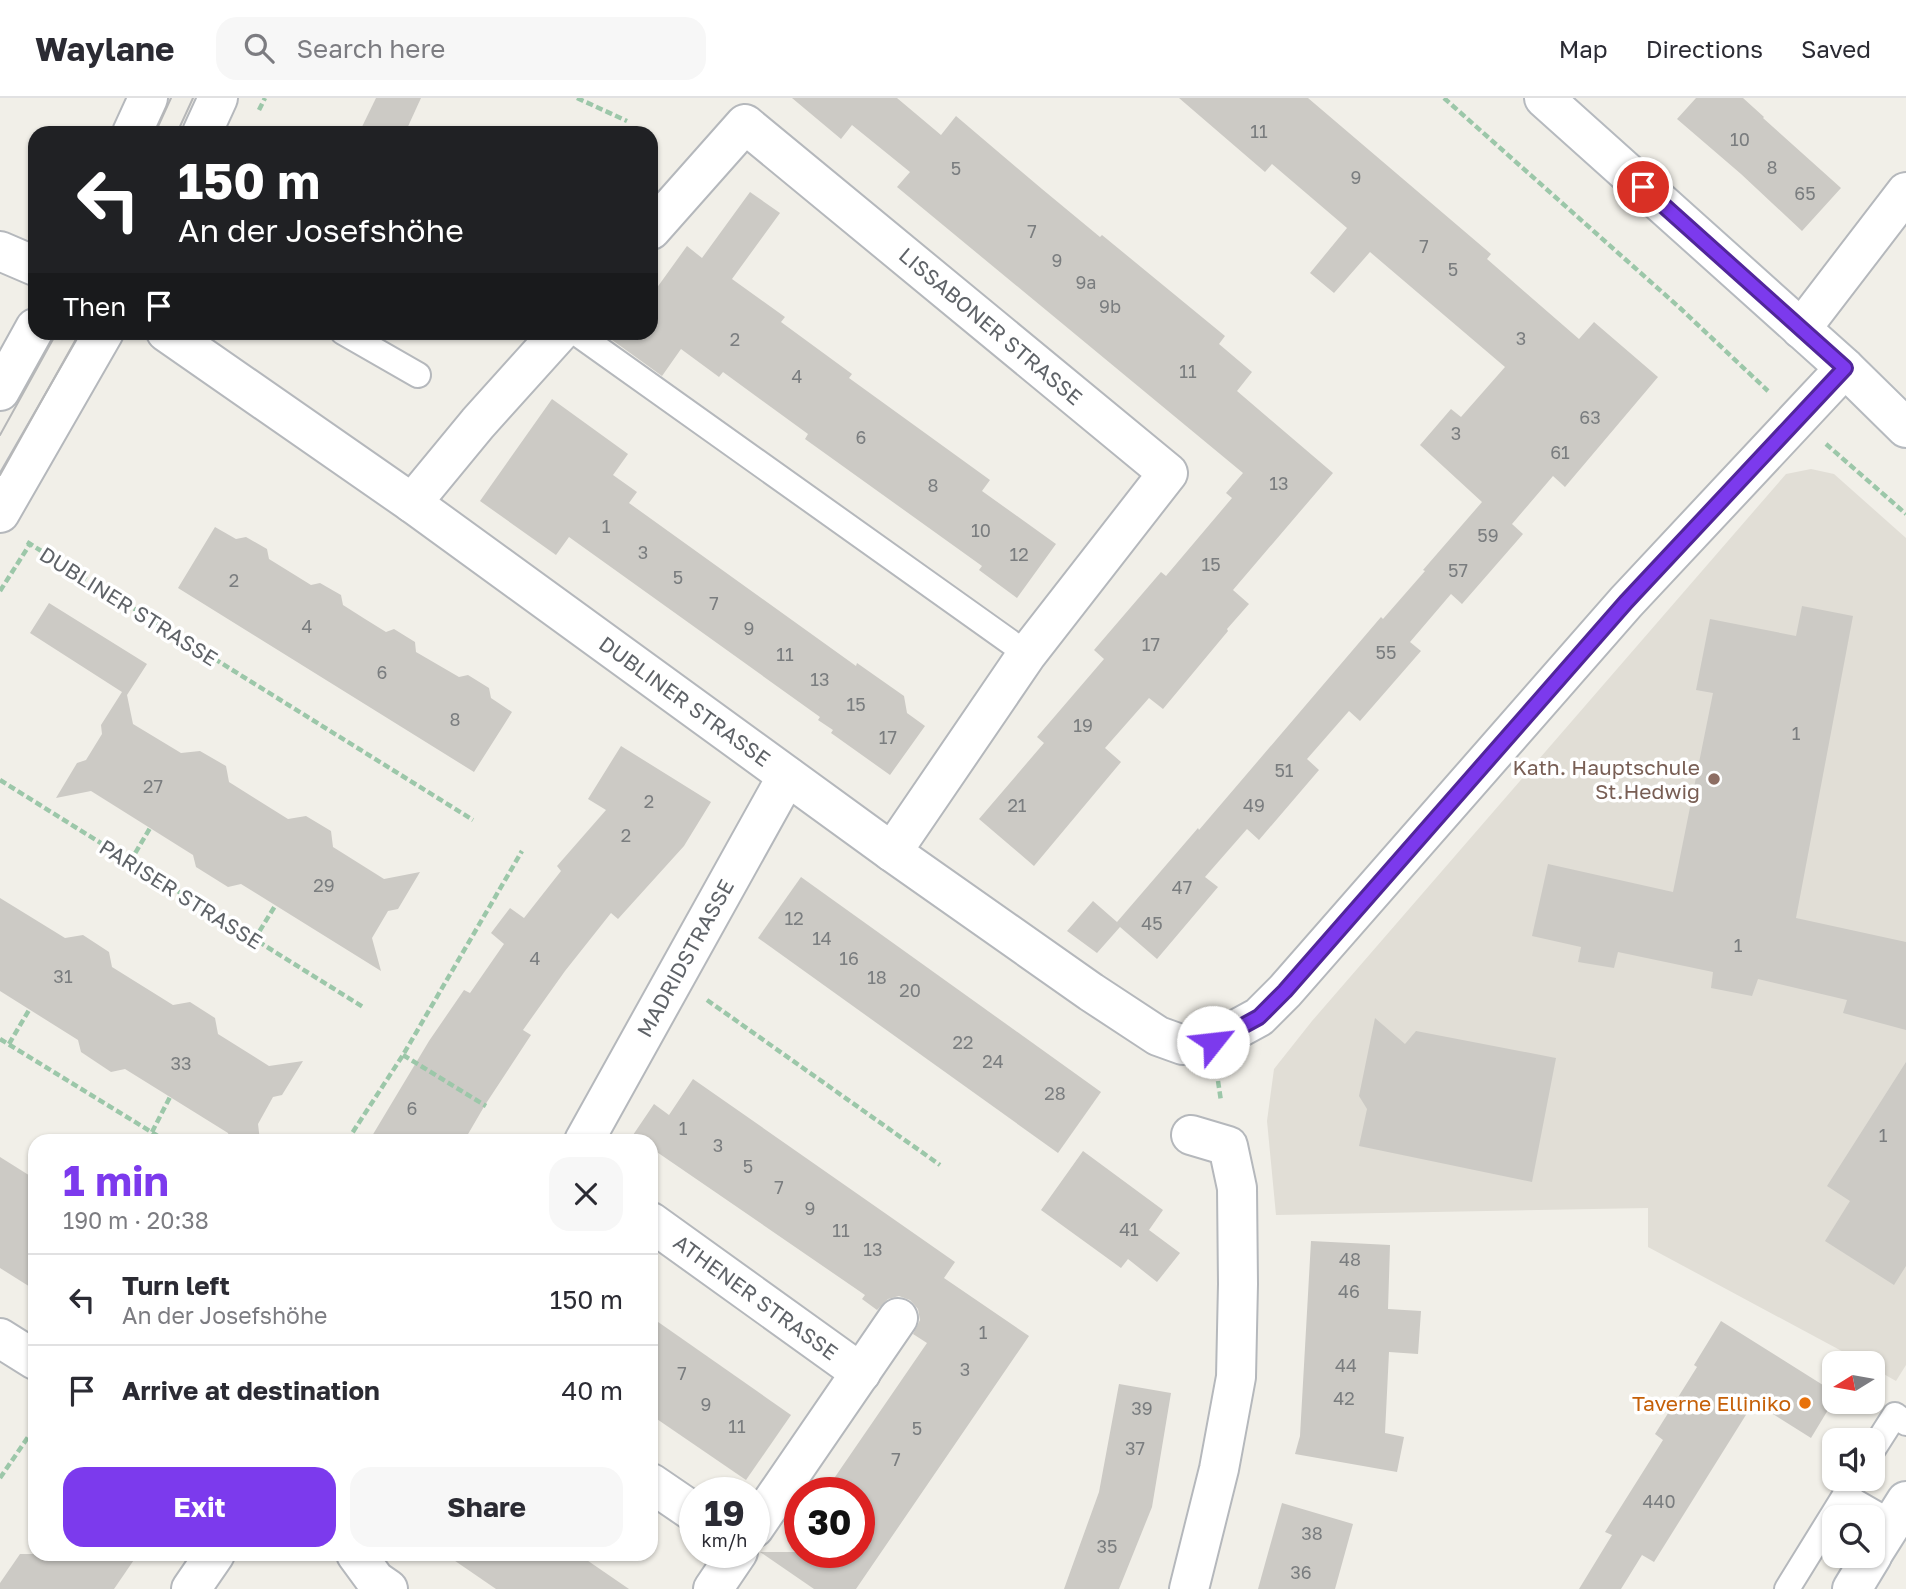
<!DOCTYPE html>
<meta charset="utf-8">
<style>
:root{--surface:#fff;--page:#f7f7f7;--text:#2b2b33;--muted:#7c7c81;--line:#e1e1e2;--accent:#7c3aed}
body{margin:0;font-family:"Golos Text",sans-serif;background:var(--page);color:var(--text);height:100vh;display:flex;flex-direction:column;font-size:26px;white-space:nowrap}
*{box-sizing:border-box;margin:0}
p{font-size:23px;color:var(--muted)}
.icon{flex:none;width:38px;height:38px;fill:none;stroke:currentColor;stroke-width:2;stroke-linecap:round;stroke-linejoin:round}
.map{position:relative;flex:1;overflow:hidden}
.details{position:absolute;left:28px;top:1036px;width:630px;height:427px;display:flex;flex-direction:column;background:var(--surface);border-radius:21px;box-shadow:0 2px 5px #0004}
.details>*{flex:none}
.top-card{position:absolute;left:28px;top:28px;width:630px;height:214px;border-radius:21px;box-shadow:0 2px 5px #0004;background:#202124;color:#fff;overflow:hidden}
.needle{width:46px;rotate:259deg}
.buttons{position:absolute;left:1822px;top:1253px;display:grid;gap:14px}
.buttons a{display:grid;place-items:center;width:63px;height:63px;border-radius:14px;background:var(--surface);box-shadow:0 2px 5px #0004;font-size:35px}
.speed{position:absolute;left:679px;top:1379px;display:flex;gap:14px;font-size:35px;font-weight:700;text-align:center}
.speed>*{display:grid;place-content:center;width:91px;height:91px;border-radius:50%;background:var(--surface);box-shadow:0 2px 5px #0004;line-height:1}
.speed small{font-size:18px;font-weight:400}
.speed .limit{border:10px solid #d22;background:#fff;color:#111}
.pin{position:absolute;display:grid;place-items:center;width:60px;height:60px;color:#fff;margin:-30px;border:4px solid #fff;border-radius:50%;box-shadow:0 2px 7px #0007}
.me{position:absolute;width:77px;margin:-38px;rotate:61deg;stroke-linejoin:round;filter:drop-shadow(0 0 5px #0008)}
.turn{display:flex;align-items:center;gap:24px;height:147px;padding:0 35px;font-size:32px}
.turn .icon{width:91px;height:91px;stroke-width:2.5}
.turn b{display:block;font-size:49px;line-height:60px}
.then{display:flex;align-items:center;height:66px;padding:0 35px;background:#0003;gap:14px;font-size:26px}
.round{display:grid;place-items:center;flex:none;width:74px;height:74px;border-radius:21px;background:var(--page)}
.headline{display:flex;align-items:center;justify-content:space-between;height:119px;padding:0 35px}
h1{font-size:42px;font-weight:700;line-height:52px;color:var(--accent)}
.primary-button{display:flex;gap:14px;margin-top:auto;padding:14px 35px}
.primary-button a{flex:1;height:80px;border-radius:21px;background:var(--accent);color:#fff;font-size:28px;font-weight:700;line-height:80px;text-align:center}
.primary-button a+a{background:var(--page);color:var(--text)}
ul{padding:0;list-style:none}
li{display:flex;align-items:center;gap:21px;height:91px;padding:0 35px;border-top:2px solid var(--line)}
li div{flex:1}
li b{display:block;font-size:26px}
li em{font-style:normal}
header{display:flex;align-items:center;gap:42px;box-sizing:border-box;height:98px;padding:0 35px;background:var(--surface);border-bottom:2px solid var(--line)}
header strong{font-size:33px}
nav{display:flex;gap:38px;margin-inline-start:auto;font-size:24px}
.search{width:490px;height:63px;background:var(--page);display:flex;align-items:center;gap:18px;box-sizing:border-box;padding:0 24px;border-radius:21px;color:var(--muted);font-size:26px}
.map>svg:first-child{display:block}
</style>
<header>
<strong>Waylane</strong>
<div class="search"><svg class="icon" aria-label="search" viewBox="0 0 24 24"><circle cx="10" cy="10" r="6"/><path d="M15 15l6 6"/></svg>Search here</div>
<nav><a>Map</a><a>Directions</a><a>Saved</a></nav>
</header>
<div class="map">
<svg width="1906" height="1491" viewBox="0 0 1906 1491">
<rect width="100%" height="100%" fill="#f1efe8"/>
<path fill="#e1ded6" d="M 1811,371 L 1834,376 L 1906,440 L 1906,1267 L 1896,1283 L 1873,1270 L 1872,1265 L 1864,1265 L 1648,1149 L 1648,1110 L 1276,1117 L 1267,1023 L 1274,971 L 1312,923 L 1786,376 Z"/>
<g fill="#cccac5">
<path d="M 376,0 L 421,0 L 405,35 L 359,35 Z"/>
<path d="M 792,0 L 897,0 L 941,37 L 956,18 L 1042,91 L 1100,139 L 1102,137 L 1225,238 L 1219,246 L 1252,274 L 1237,293 L 1333,375 L 1233,492 L 1249,506 L 1227,531 L 1228,533 L 1163,611 L 1149,600 L 1105,650 L 1121,664 L 1034,768 L 979,721 L 1044,645 L 1037,639 L 1104,561 L 1094,552 L 1161,474 L 1166,478 L 1232,400 L 1226,395 L 1243,375 L 897,89 L 910,74 L 852,27 L 841,41 Z"/>
<path d="M 1179,0 L 1308,0 L 1491,156 L 1487,161 L 1579,241 L 1594,224 L 1658,279 L 1565,389 L 1553,378 L 1512,426 L 1523,436 L 1462,506 L 1451,496 L 1410,544 L 1421,553 L 1360,623 L 1349,613 L 1307,661 L 1319,672 L 1259,742 L 1247,731 L 1205,779 L 1218,789 L 1157,861 L 1120,829 L 1097,855 L 1067,833 L 1093,803 L 1117,824 L 1198,730 L 1199,732 L 1381,519 L 1383,521 L 1425,473 L 1423,472 L 1482,404 L 1420,347 L 1451,311 L 1461,319 L 1505,269 L 1370,154 L 1334,195 L 1310,175 L 1347,130 L 1272,66 L 1265,74 Z"/>
<path d="M 1696,0 L 1743,0 L 1764,19 L 1763,20 L 1841,90 L 1802,133 L 1741,76 L 1677,21 Z"/>
<path d="M 750,94 L 780,115 L 732,181 L 785,219 L 781,224 L 852,276 L 849,280 L 990,382 L 982,393 L 1056,446 L 1017,500 L 979,472 L 982,468 L 805,341 L 808,336 L 723,274 L 719,279 L 681,251 L 662,278 L 601,234 L 651,234 L 651,198 L 687,148 L 702,160 Z"/>
<path d="M 552,301 L 628,356 L 613,377 L 637,394 L 629,405 L 856,568 L 857,565 L 904,598 L 907,615 L 925,628 L 890,677 L 831,635 L 833,632 L 818,622 L 820,619 L 569,439 L 556,457 L 480,403 Z"/>
<path d="M 215,429 L 236,441 L 246,439 L 267,451 L 269,461 L 311,487 L 320,485 L 341,497 L 343,507 L 365,521 L 386,534 L 394,531 L 415,544 L 416,554 L 459,579 L 468,577 L 489,590 L 491,600 L 512,614 L 474,674 L 178,490 Z"/>
<path d="M 49,505 L 147,566 L 127,597 L 133,626 L 181,655 L 200,653 L 226,668 L 229,684 L 288,721 L 306,718 L 331,733 L 333,749 L 384,781 L 420,774 L 398,811 L 388,813 L 372,840 L 381,873 L 241,786 L 228,789 L 196,769 L 193,757 L 91,693 L 56,700 L 77,665 L 86,662 L 102,636 L 101,627 L 122,594 L 30,535 Z"/>
<path d="M 1802,508 L 1853,518 L 1796,820 L 1906,844 L 1906,932 L 1843,915 L 1847,902 L 1758,881 L 1752,898 L 1711,890 L 1713,874 L 1618,854 L 1614,870 L 1578,864 L 1581,849 L 1532,838 L 1548,766 L 1673,794 L 1713,595 L 1696,592 L 1710,521 L 1796,538 Z"/>
<path d="M 621,648 L 711,704 L 684,748 L 618,821 L 611,815 L 565,873 L 523,932 L 531,937 L 485,1007 L 464,1043 L 369,1043 L 429,943 L 464,892 L 470,895 L 504,846 L 491,835 L 510,810 L 524,820 L 561,773 L 557,768 L 606,712 L 588,701 Z"/>
<path d="M 801,779 L 1101,994 L 1058,1055 L 758,840 Z"/>
<path d="M 0,800 L 65,840 L 83,837 L 109,854 L 112,869 L 173,907 L 190,904 L 215,920 L 218,936 L 269,968 L 303,963 L 282,997 L 273,999 L 258,1026 L 260,1043 L 231,1043 L 228,1035 L 125,971 L 111,974 L 81,954 L 78,942 L 0,893 Z"/>
<path d="M 1375,920 L 1405,946 L 1416,933 L 1556,960 L 1532,1084 L 1359,1048 L 1367,1011 L 1359,998 Z"/>
<path d="M 1906,964 L 1906,1168 L 1894,1187 L 1825,1143 L 1850,1103 L 1827,1088 Z"/>
<path d="M 693,981 L 955,1164 L 944,1180 L 1029,1238 L 856,1491 L 814,1491 L 760,1454 L 859,1454 L 859,1395 L 824,1395 L 927,1245 L 913,1236 L 920,1222 L 918,1211 L 910,1202 L 899,1198 L 888,1201 L 877,1212 L 862,1201 L 865,1197 L 651,1050 L 651,1043 L 642,1043 L 633,1037 L 654,1006 L 669,1017 Z"/>
<path d="M 1083,1053 L 1163,1112 L 1149,1132 L 1180,1155 L 1157,1184 L 1128,1161 L 1121,1170 L 1041,1112 Z"/>
<path d="M 0,1059 L 35,1081 L 35,1192 L 0,1170 Z"/>
<path d="M 1311,1143 L 1390,1147 L 1388,1211 L 1421,1213 L 1418,1256 L 1389,1254 L 1385,1335 L 1404,1339 L 1397,1374 L 1295,1356 L 1300,1338 Z"/>
<path d="M 651,1219 L 791,1317 L 746,1382 L 651,1317 Z"/>
<path d="M 1721,1223 L 1834,1294 L 1834,1302 L 1811,1340 L 1754,1304 L 1654,1464 L 1642,1457 L 1621,1491 L 1579,1491 L 1612,1437 L 1605,1434 L 1663,1342 L 1655,1336 L 1697,1269 L 1694,1267 Z"/>
<path d="M 1119,1286 L 1171,1295 L 1152,1409 L 1119,1491 L 1064,1491 L 1099,1394 Z"/>
<path d="M 1282,1405 L 1353,1426 L 1335,1491 L 1258,1491 Z"/>
<path d="M 20,1456 L 138,1456 L 114,1491 L 0,1491 L 0,1485 Z"/>
<path d="M 445,1456 L 578,1456 L 629,1491 L 496,1491 Z"/>
</g>
<g fill="none" stroke-linecap="round" stroke-linejoin="round">
<defs>
<g id="lane">
<path d="M 343,234 L 418,277"/>
<path d="M 575,234 L 1027,556"/>
<path d="M 1872,1353 L 1895,1317 L 1906,1325"/>
<path d="M 1845,1398 L 1892,1425"/>
<path d="M 1787,1491 L 1855,1381"/>
</g>
<g id="street">
<path d="M 132,35 L 148,0"/>
<path d="M 202,35 L 218,0"/>
<path d="M 651,132 L 745,26 L 1168,375 L 1027,556 L 892,754"/>
<path d="M 0,153 L 35,168"/>
<path d="M 1801,231 L 1906,94"/>
<path d="M 166,234 L 412,405 L 892,754 L 1091,894 L 1158,938 L 1183,947 L 1213,944 L 1259,919 L 1285,893 L 1626,504 L 1845,270"/>
<path d="M 0,293 L 35,230"/>
<path d="M 412,405 L 478,325 L 560,234"/>
<path d="M 0,415 L 104,234"/>
<path d="M 584,1043 L 787,678"/>
<path d="M 651,1124 L 861,1275"/>
<path d="M 0,1240 L 35,1262"/>
<path d="M 651,1385 L 695,1415"/>
<path d="M 754,1430 L 898,1220"/>
<path d="M 356,1456 L 375,1482 L 388,1491"/>
<path d="M 191,1491 L 215,1456"/>
<path d="M 713,1491 L 738,1454"/>
<path d="M 1189,1491 L 1219,1371 L 1236,1279 L 1238,1186 L 1237,1090 L 1228,1048 L 1191,1037"/>
</g>
<g id="secondary">
<path d="M 1544,0 L 1845,270 L 1906,330"/>
<path d="M 1872,1457 L 1906,1403"/>
<path d="M 1852,1491 L 1872,1458"/>
</g>
</defs>
<use href="#lane" stroke="#b5b8bc" stroke-width="28"/>
<use href="#street" stroke="#b5b8bc" stroke-width="42"/>
<use href="#secondary" stroke="#b6babf" stroke-width="42"/>
<g stroke="#9cc7a9" stroke-width="4.5" stroke-dasharray="7 3.5" stroke-linecap="butt">
<path d="M 577,0 L 627,23"/>
<path d="M 1444,0 L 1680,210 L 1768,293"/>
<path d="M 259,12 L 265,0"/>
<path d="M 1826,346 L 1906,416"/>
<path d="M 27,444 L 473,722"/>
<path d="M 0,493 L 30,446"/>
<path d="M 0,682 L 363,909"/>
<path d="M 130,764 L 150,730"/>
<path d="M 254,842 L 275,808"/>
<path d="M 707,902 L 940,1067"/>
<path d="M 0,941 L 166,1043"/>
<path d="M 9,946 L 29,912"/>
<path d="M 403,957 L 486,1008"/>
<path d="M 1218,983 L 1221,1003"/>
<path d="M 152,1034 L 170,999"/>
<path d="M 347,1043 L 403,957 L 522,753"/>
<path d="M 0,1380 L 35,1329"/>
</g>
<use href="#lane" stroke="#fff" stroke-width="24"/>
<use href="#street" stroke="#fff" stroke-width="38"/>
<use href="#secondary" stroke="#fff" stroke-width="38"/>
<g stroke="#b6b7b8" stroke-width="2">
<path d="M 155,35 L 171,0"/>
<path d="M 177,35 L 193,0"/>
<path d="M 0,337 L 57,234"/>
<path d="M 0,377 L 80,234"/>
</g>
</g>
<g fill="none" stroke-linecap="round" stroke-linejoin="round">
<defs>
<path id="route" d="M 1213,944 L 1259,919 L 1285,893 L 1626,504 L 1845,270 L 1643,89"/>
</defs>
<use href="#route" stroke="#51269a" stroke-width="18"/>
<use href="#route" stroke="#7c3aed" stroke-width="12"/>
</g>
<circle fill="#8d6e63" stroke="#fff" stroke-width="2.5" cx="1714" cy="681" r="7"/>
<circle fill="#e8710a" stroke="#fff" stroke-width="2.5" cx="1805" cy="1305" r="7"/>
<g text-anchor="middle" dominant-baseline="central" stroke-width="7" stroke-linejoin="round" paint-order="stroke">
<g font-size="18" fill="#7a7d7f">
<text x="1259" y="33">11</text>
<text x="1740" y="41">10</text>
<text x="1772" y="69">8</text>
<text x="956" y="70">5</text>
<text x="1356" y="79">9</text>
<text x="1805" y="95">65</text>
<text x="1032" y="133">7</text>
<text x="1424" y="148">7</text>
<text x="1057" y="162">9</text>
<text x="1453" y="171">5</text>
<text x="1086" y="184">9a</text>
<text x="1110" y="208">9b</text>
<text x="1521" y="240">3</text>
<text x="735" y="241">2</text>
<text x="1188" y="273">11</text>
<text x="797" y="278">4</text>
<text x="1590" y="319">63</text>
<text x="1456" y="335">3</text>
<text x="861" y="339">6</text>
<text x="1560" y="354">61</text>
<text x="1279" y="385">13</text>
<text x="933" y="387">8</text>
<text x="606" y="428">1</text>
<text x="981" y="432">10</text>
<text x="1488" y="437">59</text>
<text x="643" y="454">3</text>
<text x="1019" y="456">12</text>
<text x="1211" y="466">15</text>
<text x="1458" y="472">57</text>
<text x="678" y="479">5</text>
<text x="234" y="482">2</text>
<text x="714" y="505">7</text>
<text x="307" y="528">4</text>
<text x="749" y="530">9</text>
<text x="1151" y="546">17</text>
<text x="1386" y="554">55</text>
<text x="785" y="556">11</text>
<text x="382" y="574">6</text>
<text x="820" y="581">13</text>
<text x="856" y="606">15</text>
<text x="455" y="621">8</text>
<text x="1083" y="627">19</text>
<text x="1796" y="635">1</text>
<text x="888" y="639">17</text>
<text x="1284" y="672">51</text>
<text x="153" y="688">27</text>
<text x="649" y="703">2</text>
<text x="1017" y="707">21</text>
<text x="1254" y="707">49</text>
<text x="626" y="737">2</text>
<text x="324" y="787">29</text>
<text x="1182" y="789">47</text>
<text x="794" y="820">12</text>
<text x="1152" y="825">45</text>
<text x="822" y="840">14</text>
<text x="1738" y="847">1</text>
<text x="535" y="860">4</text>
<text x="849" y="860">16</text>
<text x="63" y="878">31</text>
<text x="877" y="879">18</text>
<text x="910" y="892">20</text>
<text x="963" y="944">22</text>
<text x="993" y="963">24</text>
<text x="181" y="965">33</text>
<text x="1055" y="995">28</text>
<text x="412" y="1010">6</text>
<text x="683" y="1030">1</text>
<text x="1883" y="1037">1</text>
<text x="718" y="1047">3</text>
<text x="748" y="1068">5</text>
<text x="779" y="1089">7</text>
<text x="810" y="1110">9</text>
<text x="1129" y="1131">41</text>
<text x="841" y="1132">11</text>
<text x="873" y="1151">13</text>
<text x="1350" y="1161">48</text>
<text x="1349" y="1193">46</text>
<text x="983" y="1234">1</text>
<text x="1346" y="1267">44</text>
<text x="965" y="1271">3</text>
<text x="682" y="1275">7</text>
<text x="1344" y="1300">42</text>
<text x="706" y="1306">9</text>
<text x="1142" y="1310">39</text>
<text x="737" y="1328">11</text>
<text x="917" y="1330">5</text>
<text x="1135" y="1350">37</text>
<text x="896" y="1361">7</text>
<text x="1659" y="1403">440</text>
<text x="1312" y="1435">38</text>
<text x="1107" y="1448">35</text>
<text x="1301" y="1474">36</text>
</g>
<g font-size="21" fill="#5f6368" stroke="#fff">
<text transform="translate(991 228) rotate(40)">LISSABONER STRASSE</text>
<text transform="translate(129 508) rotate(32)">DUBLINER STRASSE</text>
<text transform="translate(685 603) rotate(36)">DUBLINER STRASSE</text>
<text transform="translate(181 796) rotate(32)">PARISER STRASSE</text>
<text transform="translate(685 860) rotate(-61)">MADRIDSTRASSE</text>
<text transform="translate(756 1199) rotate(36)">ATHENER STRASSE</text>
</g>
<g font-size="21" fill="#785e54" stroke="#fff" text-anchor="end">
<text x="1700" y="669">Kath. Hauptschule<tspan x="1700" dy="24">St.Hedwig</tspan></text>
</g>
<g font-size="21" fill="#c56008" stroke="#fff" text-anchor="end">
<text x="1791" y="1305">Taverne Elliniko</text>
</g>
</g>
</svg>
<div class="buttons">
<a><svg class="needle" viewBox="-14 -14 28 28"><path d="M0-13l5 13h-10z" fill="#e53935"/><path d="M0 13l5-13h-10z" fill="#7c7c81"/></svg></a>
<a><svg class="icon" aria-label="sound" viewBox="0 0 24 24"><path d="M4 9h4l5-4v14l-5-4H4zM17 9q2 3 0 6"/></svg></a>
<a><svg class="icon" aria-label="search" viewBox="0 0 24 24"><circle cx="10" cy="10" r="6"/><path d="M15 15l6 6"/></svg></a>
</div>
<div class="speed"><div>19<small>km/h</small></div><div class="limit">30</div></div>
<div class="pin" style="left:1643px;top:89px;background:#d93025"><svg class="icon" aria-label="arrive" viewBox="0 0 24 24"><path d="M6 21V4h12l-3 4 3 4H6"/></svg></div>
<svg class="me" style="left:1213px;top:944px" viewBox="-20 -20 40 40"><circle r="19" fill="#fff"/><path d="M0-13L10 11 0 6-10 11z" fill="#7c3aed"/></svg>
<div class="top-card">
<div class="turn"><svg class="icon" aria-label="left" viewBox="0 0 24 24"><path d="M17 20v-9H6M10 6l-5 5 5 5"/></svg><div><b>150 m</b>An der Josefshöhe</div></div>
<div class="then">Then<svg class="icon" aria-label="arrive" viewBox="0 0 24 24"><path d="M6 21V4h12l-3 4 3 4H6"/></svg></div>
</div>
<section class="details">
<div class="headline"><div><h1>1 min</h1><p>190 m · 20:38</p></div><a class="round"><svg class="icon" aria-label="close" viewBox="0 0 24 24"><path d="M6 6l12 12M18 6L6 18"/></svg></a></div>
<ul>
<li><svg class="icon" aria-label="left" viewBox="0 0 24 24"><path d="M17 20v-9H6M10 6l-5 5 5 5"/></svg><div><b>Turn left</b><p>An der Josefshöhe</p></div><em>150 m</em></li>
<li><svg class="icon" aria-label="arrive" viewBox="0 0 24 24"><path d="M6 21V4h12l-3 4 3 4H6"/></svg><div><b>Arrive at destination</b></div><em>40 m</em></li>
</ul>
<div class="primary-button"><a>Exit</a><a>Share</a></div>
</section>
</div>
